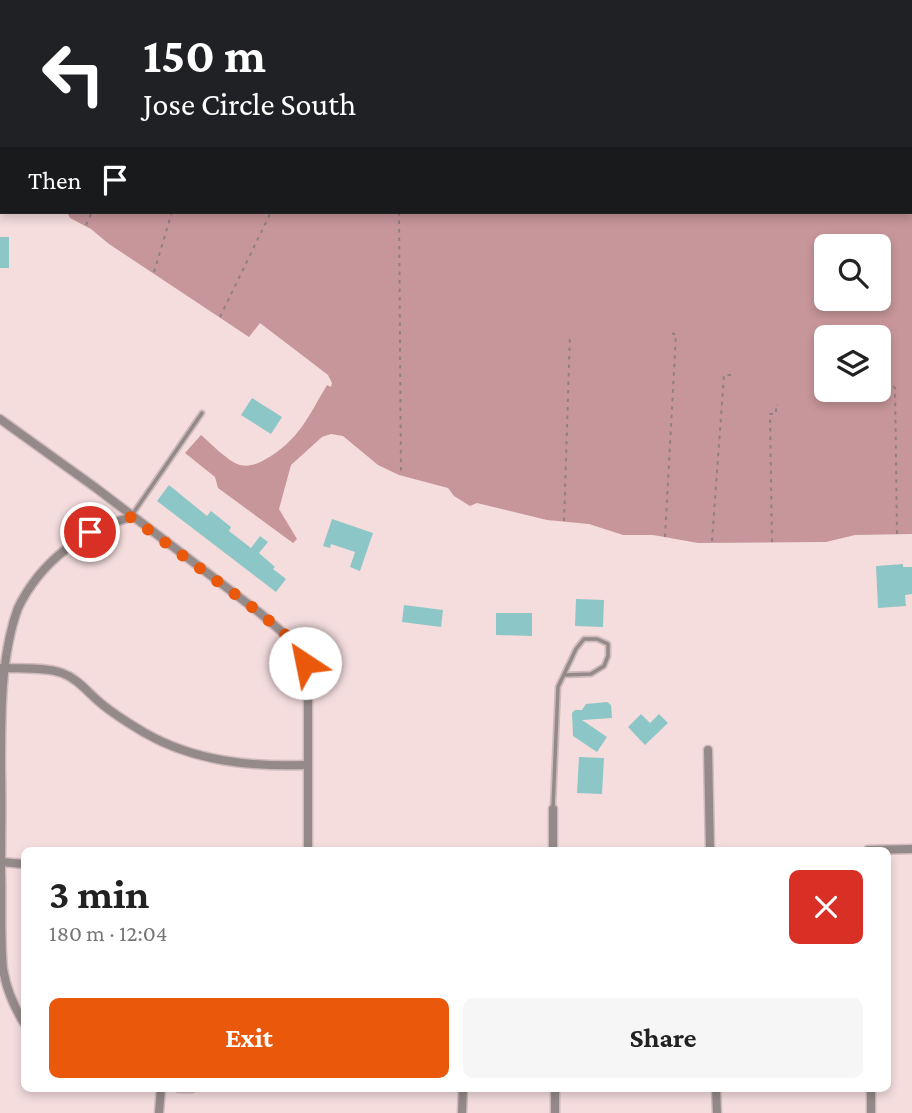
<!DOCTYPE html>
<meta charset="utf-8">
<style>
:root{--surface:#fff;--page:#f6f6f6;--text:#222;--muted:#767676;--accent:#ea580c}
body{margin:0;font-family:"Crimson Pro",serif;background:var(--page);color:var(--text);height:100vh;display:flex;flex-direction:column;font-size:26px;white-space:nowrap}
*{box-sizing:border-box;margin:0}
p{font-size:23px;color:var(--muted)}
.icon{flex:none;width:38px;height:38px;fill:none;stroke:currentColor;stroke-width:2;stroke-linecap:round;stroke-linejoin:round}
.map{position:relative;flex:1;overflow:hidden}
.details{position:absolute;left:21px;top:847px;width:870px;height:245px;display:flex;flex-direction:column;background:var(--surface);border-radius:10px;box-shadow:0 4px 10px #0003}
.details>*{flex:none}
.hud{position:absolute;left:0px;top:0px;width:914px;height:214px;box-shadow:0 4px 10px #0003;background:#202124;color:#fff;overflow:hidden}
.tools{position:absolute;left:814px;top:234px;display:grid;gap:14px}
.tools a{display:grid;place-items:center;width:77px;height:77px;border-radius:10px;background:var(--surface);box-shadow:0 4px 10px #0003;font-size:35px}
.pin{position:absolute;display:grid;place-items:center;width:60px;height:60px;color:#fff;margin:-30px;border:4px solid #fff;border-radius:50%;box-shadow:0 2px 7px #0007}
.me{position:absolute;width:77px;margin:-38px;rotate:326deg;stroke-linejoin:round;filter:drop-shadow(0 0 5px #0008)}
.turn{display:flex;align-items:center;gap:24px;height:147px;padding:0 28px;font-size:32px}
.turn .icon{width:91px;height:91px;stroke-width:2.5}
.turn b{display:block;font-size:49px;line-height:60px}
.then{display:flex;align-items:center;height:66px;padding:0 28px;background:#0003;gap:14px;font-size:26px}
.round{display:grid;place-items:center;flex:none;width:74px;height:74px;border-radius:10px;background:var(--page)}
.overview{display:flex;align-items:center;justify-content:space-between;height:119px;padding:0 28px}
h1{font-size:42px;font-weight:700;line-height:52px}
.action{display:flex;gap:14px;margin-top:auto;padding:14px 28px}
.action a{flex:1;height:80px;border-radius:10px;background:var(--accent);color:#fff;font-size:28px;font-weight:700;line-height:80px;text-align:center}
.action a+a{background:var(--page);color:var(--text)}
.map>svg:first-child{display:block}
</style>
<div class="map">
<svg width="912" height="1113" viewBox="0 0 912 1113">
<rect width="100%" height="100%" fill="#f5ddde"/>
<path fill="#c7969a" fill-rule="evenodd" d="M 0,0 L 912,0 L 912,534 L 855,535 L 826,542 L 698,543 L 653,535 L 623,535 L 589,524 L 547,520 L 477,503 L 470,506 L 454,496 L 448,488 L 399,475 L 378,465 L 343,436 L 331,434 L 322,437 L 291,465 L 279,509 L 297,539 L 293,543 L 218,488 L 215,477 L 185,453 L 201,435 C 212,444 227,461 240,465 C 250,467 257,464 266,459 C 299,440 308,417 327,385 L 331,387 L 332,383 L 328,375 L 260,323 L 249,337 L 109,244 L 91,229 L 70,218 L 67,212 L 912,212 L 912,2 L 2,2 L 2,169 ZM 826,247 L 878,247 L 878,299 L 826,299 ZM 826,338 L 878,338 L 878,390 L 826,390 Z"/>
<g fill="#8dc6c6">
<rect x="0" y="237" width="9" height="31"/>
<path d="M 252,398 L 282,417 L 271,434 L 241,415 Z"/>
<path d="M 169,485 L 207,516 L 211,511 L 231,527 L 229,531 L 251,548 L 260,536 L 268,542 L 259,553 L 275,567 L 273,569 L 286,579 L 276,592 L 157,501 Z"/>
<path d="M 332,519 L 373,533 L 360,571 L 350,567 L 355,552 L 331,544 L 330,548 L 323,546 Z"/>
<path d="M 903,564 L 903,567 L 912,567 L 912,594 L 905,595 L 906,606 L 878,608 L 876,566 Z"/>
<path d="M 576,599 L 604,600 L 603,627 L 575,626 Z"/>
<path d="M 404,605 L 443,610 L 441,627 L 402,622 Z"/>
<path d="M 496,613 L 532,613 L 532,636 L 496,635 Z"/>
<path d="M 607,702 L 611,705 L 612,718 L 582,720 L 607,737 L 597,752 L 573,736 L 572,713 L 575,710 L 582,710 L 586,704 Z"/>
<path d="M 641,714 L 650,723 L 659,714 L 668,723 L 645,745 L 628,727 Z"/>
<path d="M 579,757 L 604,758 L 602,794 L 577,793 Z"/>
</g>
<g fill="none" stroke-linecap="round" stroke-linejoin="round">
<defs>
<g id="lane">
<path d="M 132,515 L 202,413"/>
<path d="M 553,807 L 558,687 L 576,649 L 584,639 L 597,639 L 608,644 L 608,656 L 604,666 L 591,674 L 564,675"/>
</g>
<g id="street">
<path d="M 0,419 L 96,488 L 260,613 L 302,649 L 308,678 L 308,850"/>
<path d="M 2,668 C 21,669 44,667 62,673 C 76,678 85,689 96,699 C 110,712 128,723 145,733 C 194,761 250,767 306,765"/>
<path d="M 708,750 L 710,850"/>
<path d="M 553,809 L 553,850"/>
<path d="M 868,850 L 912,849"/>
<path d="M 1,862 L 24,864"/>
<path d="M 24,1023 C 14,1007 6,987 3,969 C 0,937 2,904 1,873 C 1,839 2,805 1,771 C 1,718 0,657 18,608 C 41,561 82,531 131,517"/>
<path d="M 179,1088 L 192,1088"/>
<path d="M 555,1088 L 555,1113"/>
<path d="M 716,1088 L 717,1113"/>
<path d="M 871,1088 L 871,1113"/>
<path d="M 159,1113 L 161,1088"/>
<path d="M 462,1113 L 463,1088"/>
</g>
</defs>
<use href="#lane" stroke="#d0babb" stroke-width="7"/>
<use href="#street" stroke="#d0babb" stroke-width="11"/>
<g stroke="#908081" stroke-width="2" stroke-dasharray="3.5 5" stroke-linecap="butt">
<path d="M 399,212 L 401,475"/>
<path d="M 86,225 L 92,212"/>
<path d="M 154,272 L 172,212"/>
<path d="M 220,317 L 271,212"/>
<path d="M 889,363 L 889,383 L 895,388 L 897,534"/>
<path d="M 564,521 L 570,334"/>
<path d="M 665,537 L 676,334 L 668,333"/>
<path d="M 712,541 L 724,375 L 732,375"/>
<path d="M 772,542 L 770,414 L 776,414 L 776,405 L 778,405"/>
</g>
<use href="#lane" stroke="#948a8a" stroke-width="3.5"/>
<use href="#street" stroke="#948a8a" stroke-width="8"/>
</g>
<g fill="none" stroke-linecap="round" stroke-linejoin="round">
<path stroke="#ea580c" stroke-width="12" stroke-dasharray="0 21.6" d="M 90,532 L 131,517 L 260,613 L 302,649 L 305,663"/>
</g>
</svg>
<div class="tools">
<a><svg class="icon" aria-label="search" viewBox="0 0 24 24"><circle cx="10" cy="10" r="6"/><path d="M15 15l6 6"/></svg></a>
<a><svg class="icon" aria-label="layers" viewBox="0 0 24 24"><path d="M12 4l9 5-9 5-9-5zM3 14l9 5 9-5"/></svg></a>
</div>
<div class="pin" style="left:90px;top:532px;background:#d93025"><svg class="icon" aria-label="arrive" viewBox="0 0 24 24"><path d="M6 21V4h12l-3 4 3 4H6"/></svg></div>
<svg class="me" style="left:305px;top:663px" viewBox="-20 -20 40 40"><circle r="19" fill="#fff"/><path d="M0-13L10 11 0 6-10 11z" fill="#ea580c"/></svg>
<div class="hud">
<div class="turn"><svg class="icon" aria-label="left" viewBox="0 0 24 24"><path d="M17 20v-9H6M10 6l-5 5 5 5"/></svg><div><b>150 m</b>Jose Circle South</div></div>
<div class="then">Then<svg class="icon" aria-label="arrive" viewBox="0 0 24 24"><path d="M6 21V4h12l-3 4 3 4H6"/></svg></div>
</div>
<section class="details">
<div class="overview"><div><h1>3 min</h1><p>180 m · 12:04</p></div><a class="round" style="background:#d93025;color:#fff"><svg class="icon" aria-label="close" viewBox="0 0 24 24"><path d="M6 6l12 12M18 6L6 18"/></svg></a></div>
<div class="action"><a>Exit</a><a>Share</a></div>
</section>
</div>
